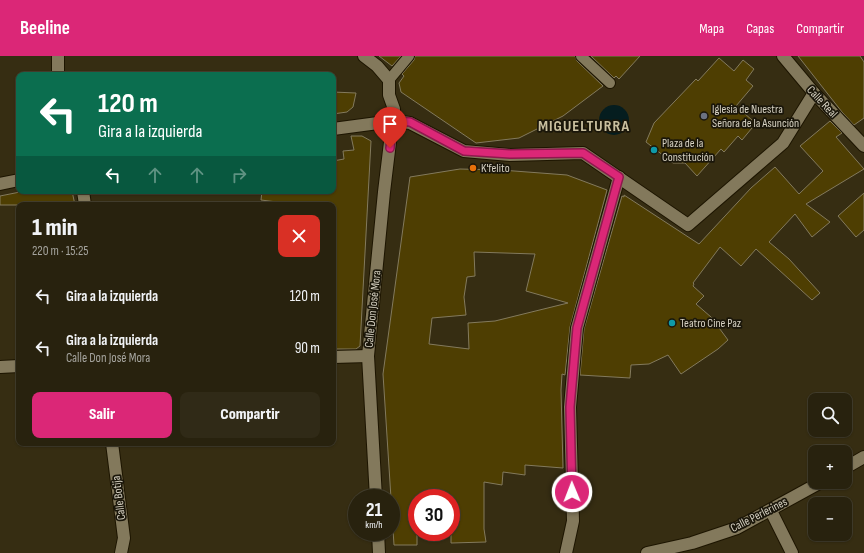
<!DOCTYPE html>
<html lang="es">
<meta charset="utf-8">
<style>
:root{--surface:#28220e;--page:#302a17;--text:#f1f3f6;--muted:#a5a49e;--line:#443f2e;--accent:#db2777}
body{margin:0;font-family:"Sofia Sans Condensed",sans-serif;background:var(--page);color:var(--text);height:100vh;display:flex;flex-direction:column;font-size:15px;white-space:nowrap}
*{box-sizing:border-box;margin:0}
p{font-size:13px;color:var(--muted)}
.icon{flex:none;width:22px;height:22px;fill:none;stroke:currentColor;stroke-width:2;stroke-linecap:round;stroke-linejoin:round}
.map{position:relative;flex:1;overflow:hidden}
.panel{position:absolute;left:16px;top:146px;width:320px;height:244px;display:flex;flex-direction:column;background:var(--surface);border-radius:8px;box-shadow:0 1px 3px #0004,0 0 0 1px var(--line)}
.panel>*{flex:none}
.hud{position:absolute;left:16px;top:16px;width:320px;height:122px;border-radius:8px;box-shadow:0 1px 3px #0004,0 0 0 1px var(--line);background:#0b6e4f;color:#fff;overflow:hidden}
.tools{position:absolute;left:808px;top:337px;display:grid;gap:8px}
.tools a{display:grid;place-items:center;width:44px;height:44px;border-radius:8px;background:var(--surface);box-shadow:0 1px 3px #0004,0 0 0 1px var(--line);font-size:20px}
.speed{position:absolute;left:348px;top:433px;display:flex;gap:8px;font-size:20px;font-weight:700;text-align:center}
.speed>*{display:grid;place-content:center;width:52px;height:52px;border-radius:50%;background:var(--surface);box-shadow:0 1px 3px #0004,0 0 0 1px var(--line);line-height:1}
.speed small{font-size:10px;font-weight:400}
.speed .limit{border:6px solid #d22;background:#fff;color:#111}
.pin{position:absolute;display:grid;place-items:center;width:34px;height:34px;color:#fff;margin:-41px -17px;border-radius:50% 50% 50% 0;rotate:-45deg;box-shadow:0 0 4px #0007}
.pin .icon{rotate:45deg}
.me{position:absolute;width:44px;margin:-22px;rotate:359deg;stroke-linejoin:round;filter:drop-shadow(0 0 3px #0008)}
.turn{display:flex;align-items:center;gap:14px;height:84px;padding:0 16px;font-size:18px}
.turn .icon{width:52px;height:52px;stroke-width:2.5}
.turn b{display:block;font-size:28px;line-height:34px}
.lanes{display:flex;align-items:center;height:38px;padding:0 16px;background:#0003;justify-content:center;gap:20px;direction:ltr}
.lanes .off{opacity:.35}
.round{display:grid;place-items:center;flex:none;width:42px;height:42px;border-radius:8px;background:var(--page)}
.overview{display:flex;align-items:center;justify-content:space-between;height:68px;padding:0 16px}
h1{font-size:24px;font-weight:800;line-height:30px}
.cta{display:flex;gap:8px;margin-top:auto;padding:8px 16px}
.cta a{flex:1;height:46px;border-radius:8px;background:var(--accent);color:#fff;font-size:16px;font-weight:800;line-height:46px;text-align:center}
.cta a+a{background:var(--page);color:var(--text)}
ul{padding:0;list-style:none}
li{display:flex;align-items:center;gap:12px;height:52px;padding:0 16px}
li div{flex:1}
li b{display:block;font-size:15px}
li em{font-style:normal}
header{display:flex;align-items:center;gap:24px;box-sizing:border-box;height:56px;padding:0 20px;background:var(--accent);color:#fff}
header strong{font-size:19px}
nav{display:flex;gap:22px;margin-inline-start:auto;font-size:14px}
.map>svg:first-child{display:block}
</style>
<header>
<strong>Beeline</strong>
<nav><a>Mapa</a><a>Capas</a><a>Compartir</a></nav>
</header>
<div class="map">
<svg width="864" height="497" viewBox="0 0 864 497">
<rect width="100%" height="100%" fill="#362d12"/>
<circle fill="#051d1f" cx="614" cy="64" r="15"/>
<g fill="#4e3e02" stroke="#837a5d" fill-rule="evenodd">
<path d="M 379,0 L 401,0 L 392,10 Z"/>
<path d="M 415,0 L 575,0 L 577,5 L 603,30 L 563,60 L 519,82 L 476,87 L 401,36 L 399,27 L 404,20 L 402,18 L 414,4 Z"/>
<path d="M 591,0 L 640,0 L 619,23 L 616,20 L 614,22 Z"/>
<path d="M 798,0 L 860,0 L 864,6 L 864,62 L 854,69 L 842,56 Z"/>
<path d="M 719,2 L 734,15 L 743,4 L 754,13 L 746,24 L 753,30 L 736,50 L 752,64 L 748,68 L 752,72 L 742,84 L 738,80 L 724,96 L 721,93 L 697,120 L 685,107 L 673,107 L 646,86 L 654,67 L 696,23 L 698,25 Z"/>
<path d="M 333,36 L 356,37 L 353,51 L 347,56 L 333,58 Z"/>
<path d="M 830,65 L 842,77 L 836,81 L 864,113 L 806,148 L 830,166 L 812,181 L 795,158 L 769,186 L 789,203 L 820,237 L 812,244 L 756,193 L 741,210 L 720,191 L 693,227 L 694,228 L 693,230 L 704,240 L 696,248 L 711,261 L 728,284 L 718,293 L 681,318 L 668,299 L 649,308 L 631,309 L 630,322 L 580,319 L 584,273 L 622,140 L 624,141 L 624,139 L 699,188 L 751,132 L 775,111 L 799,138 L 823,115 L 800,90 Z"/>
<path d="M 351,80 L 362,80 L 371,85 L 360,290 L 356,293 L 333,293 L 333,149 L 301,149 L 261,144 L 262,135 L 333,135 L 333,105 L 344,103 L 343,95 L 354,94 Z"/>
<path d="M 460,113 L 501,114 L 567,119 L 607,134 L 570,271 L 565,319 L 562,318 L 561,334 L 563,412 L 525,409 L 525,419 L 503,416 L 502,429 L 484,426 L 484,473 L 486,486 L 451,487 L 451,442 L 417,442 L 417,489 L 394,489 L 383,318 L 410,121 ZM 474,196 L 535,198 L 526,235 L 568,247 L 495,265 L 468,267 L 469,293 L 429,288 L 432,262 L 466,259 L 464,241 L 467,221 L 475,220 Z"/>
<path d="M 25,135 L 72,135 L 75,149 L 0,149 L 0,140 Z"/>
<path d="M 864,137 L 864,174 L 856,181 L 838,160 Z"/>
</g>
<g fill="none" stroke-linecap="round" stroke-linejoin="round">
<defs>
<g id="pedestrian">
<path d="M 581,0 L 610,27"/>
<path d="M 389,24 L 409,0"/>
</g>
<g id="minor">
<path d="M 58,0 L 58,19"/>
<path d="M 364,0 L 377,10 L 389,24 L 389,39 L 394,53 L 384,136 L 368,300 L 376,442"/>
<path d="M 333,73 L 393,65 L 410,67 L 464,95 L 510,99 L 583,97 L 688,169 L 783,87 L 814,37"/>
<path d="M 0,128 L 19,124"/>
<path d="M 83,135 L 85,149"/>
<path d="M 333,301 L 368,300"/>
<path d="M 0,311 L 19,310"/>
<path d="M 112,387 L 124,482 L 121,497"/>
<path d="M 845,412 L 864,401"/>
<path d="M 771,455 L 792,497"/>
<path d="M 378,476 L 379,497"/>
<path d="M 566,497 L 573,465 L 570,351 L 577,272 L 619,121"/>
<path d="M 647,497 L 692,487 L 737,472 L 821,426"/>
</g>
<path id="tertiary" d="M 783,0 L 814,37 L 864,90"/>
</defs>
<use href="#pedestrian" stroke="#1d1500" stroke-width="12"/>
<use href="#minor" stroke="#1d1500" stroke-width="14"/>
<use href="#tertiary" stroke="#1d1500" stroke-width="14"/>
<use href="#pedestrian" stroke="#83795c" stroke-width="10"/>
<use href="#minor" stroke="#83795c" stroke-width="12"/>
<use href="#tertiary" stroke="#83795c" stroke-width="12"/>
</g>
<g fill="none" stroke-linecap="round" stroke-linejoin="round">
<defs>
<path id="route" d="M 390,92 L 393,65 L 410,66 L 464,95 L 510,98 L 583,97 L 619,121 L 577,272 L 570,351 L 572,436"/>
</defs>
<use href="#route" stroke="#8e194d" stroke-width="10"/>
<use href="#route" stroke="#db2777" stroke-width="7"/>
</g>
<circle fill="#6b7280" stroke="#1a160a" stroke-width="1.5" cx="704" cy="60" r="4"/>
<g fill="#0f9aa8" stroke="#1a160a" stroke-width="1.5">
<circle cx="654" cy="94" r="4"/>
<circle cx="672" cy="267" r="4"/>
</g>
<circle fill="#e8710a" stroke="#1a160a" stroke-width="1.5" cx="473" cy="112" r="4"/>
<g text-anchor="middle" dominant-baseline="central" stroke-width="3.5" stroke-linejoin="round" paint-order="stroke">
<g font-size="12" fill="#d7d2c3" stroke="#1a160a">
<text transform="translate(822 46) rotate(47)">Calle Real</text>
<text transform="translate(373 253) rotate(-84)">Calle Don José Mora</text>
<text transform="translate(119 442) rotate(-97)">Calle Botija</text>
<text transform="translate(759 459) rotate(-27)">Calle Perlerines</text>
</g>
<g font-size="12" fill="#d7d2c3" stroke="#1a160a" text-anchor="start">
<text x="712" y="53">Iglesia de Nuestra<tspan x="712" dy="14">Señora de la Asunción</tspan></text>
<text x="662" y="87">Plaza de la<tspan x="662" dy="14">Constitución</tspan></text>
<text x="481" y="112">K'felito</text>
<text x="680" y="267">Teatro Cine Paz</text>
</g>
<g font-size="16" font-weight="bold" letter-spacing="1" fill="#c9bf9f" stroke="#1a160a">
<text x="584" y="70">MIGUELTURRA</text>
</g>
</g>
</svg>
<div class="tools">
<a><svg class="icon" aria-label="search" viewBox="0 0 24 24"><circle cx="10" cy="10" r="6"/><path d="M15 15l6 6"/></svg></a>
<a>+</a>
<a>−</a>
</div>
<div class="speed"><div>21<small>km/h</small></div><div class="limit">30</div></div>
<div class="pin" style="left:390px;top:92px;background:#d93025"><svg class="icon" aria-label="arrive" viewBox="0 0 24 24"><path d="M6 21V4h12l-3 4 3 4H6"/></svg></div>
<svg class="me" style="left:572px;top:436px" viewBox="-20 -20 40 40"><circle r="17" fill="#db2777" stroke="#fff" stroke-width="3"/><path d="M0-11L8 9 0 5-8 9z" fill="#fff"/></svg>
<div class="hud">
<div class="turn"><svg class="icon" aria-label="left" viewBox="0 0 24 24"><path d="M17 20v-9H6M10 6l-5 5 5 5"/></svg><div><b>120 m</b>Gira a la izquierda</div></div>
<div class="lanes"><svg class="icon" aria-label="left" viewBox="0 0 24 24"><path d="M17 20v-9H6M10 6l-5 5 5 5"/></svg><svg class="icon off" aria-label="ahead" viewBox="0 0 24 24"><path d="M12 20V5M6 11l6-6 6 6"/></svg><svg class="icon off" aria-label="ahead" viewBox="0 0 24 24"><path d="M12 20V5M6 11l6-6 6 6"/></svg><svg class="icon off" aria-label="right" viewBox="0 0 24 24"><path d="M7 20v-9h11M14 6l5 5-5 5"/></svg></div>
</div>
<section class="panel">
<div class="overview"><div><h1>1 min</h1><p>220 m · 15:25</p></div><a class="round" style="background:#d93025;color:#fff"><svg class="icon" aria-label="close" viewBox="0 0 24 24"><path d="M6 6l12 12M18 6L6 18"/></svg></a></div>
<ul>
<li><svg class="icon" aria-label="left" viewBox="0 0 24 24"><path d="M17 20v-9H6M10 6l-5 5 5 5"/></svg><div><b>Gira a la izquierda</b></div><em>120 m</em></li>
<li><svg class="icon" aria-label="left" viewBox="0 0 24 24"><path d="M17 20v-9H6M10 6l-5 5 5 5"/></svg><div><b>Gira a la izquierda</b><p>Calle Don José Mora</p></div><em>90 m</em></li>
</ul>
<div class="cta"><a>Salir</a><a>Compartir</a></div>
</section>
</div>
